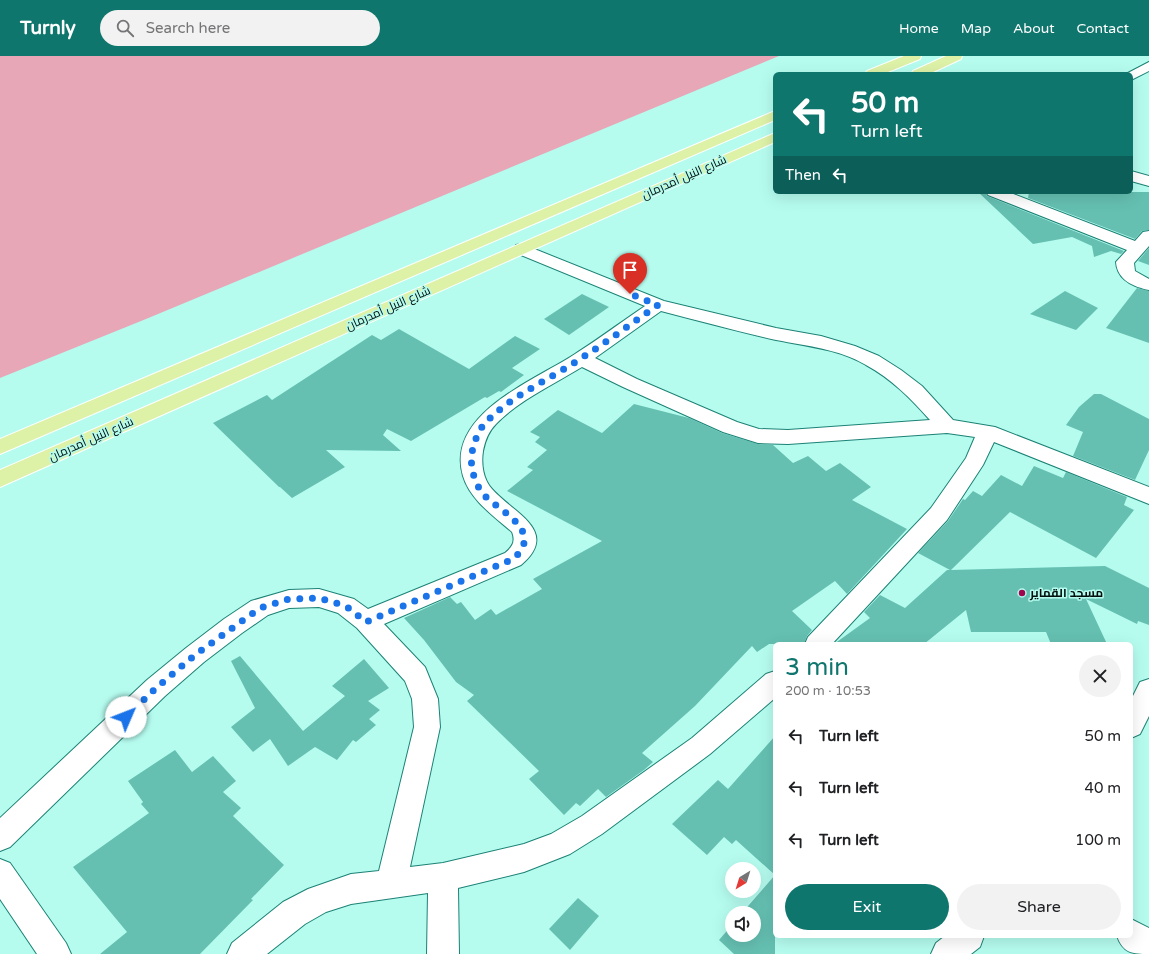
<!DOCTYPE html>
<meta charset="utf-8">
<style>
:root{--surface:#fff;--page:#f2f2f2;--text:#202124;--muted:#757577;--accent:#0f766e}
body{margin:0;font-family:"Varela Round",Cairo,sans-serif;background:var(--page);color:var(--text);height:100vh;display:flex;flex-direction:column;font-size:15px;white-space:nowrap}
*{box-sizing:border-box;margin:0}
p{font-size:13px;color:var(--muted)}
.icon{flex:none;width:22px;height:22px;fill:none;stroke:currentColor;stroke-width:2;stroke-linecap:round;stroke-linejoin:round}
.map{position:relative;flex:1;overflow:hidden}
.drawer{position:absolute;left:773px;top:586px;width:360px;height:296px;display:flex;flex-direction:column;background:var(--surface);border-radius:6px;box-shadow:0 4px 16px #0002}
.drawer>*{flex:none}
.top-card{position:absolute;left:773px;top:16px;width:360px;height:122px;border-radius:6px;box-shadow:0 4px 16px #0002;background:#0f766e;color:#fff;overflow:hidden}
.needle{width:26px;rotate:218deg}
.tools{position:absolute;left:725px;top:806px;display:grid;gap:8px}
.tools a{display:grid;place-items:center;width:36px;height:36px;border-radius:50%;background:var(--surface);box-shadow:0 4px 16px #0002;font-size:20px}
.pin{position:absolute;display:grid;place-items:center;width:34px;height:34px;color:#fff;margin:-41px -17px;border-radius:50% 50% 50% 0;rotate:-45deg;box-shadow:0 0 4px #0007}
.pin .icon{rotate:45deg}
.me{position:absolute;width:44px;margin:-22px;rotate:46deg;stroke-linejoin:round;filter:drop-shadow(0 0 3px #0008)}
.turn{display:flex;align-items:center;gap:14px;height:84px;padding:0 12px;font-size:18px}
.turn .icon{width:52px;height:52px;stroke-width:2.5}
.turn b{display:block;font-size:28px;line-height:34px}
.then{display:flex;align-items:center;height:38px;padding:0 12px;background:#0003;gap:8px;font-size:15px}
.round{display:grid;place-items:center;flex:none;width:42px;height:42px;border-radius:21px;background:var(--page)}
.head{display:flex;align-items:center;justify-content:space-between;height:68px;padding:0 12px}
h1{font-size:24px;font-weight:600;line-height:30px;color:var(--accent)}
.button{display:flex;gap:8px;margin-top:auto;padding:8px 12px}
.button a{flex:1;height:46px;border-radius:24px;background:var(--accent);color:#fff;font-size:16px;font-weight:600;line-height:46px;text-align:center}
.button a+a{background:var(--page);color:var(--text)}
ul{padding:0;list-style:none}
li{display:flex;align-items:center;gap:12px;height:52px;padding:0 12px}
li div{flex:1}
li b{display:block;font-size:15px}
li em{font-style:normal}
header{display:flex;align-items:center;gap:24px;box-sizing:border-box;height:56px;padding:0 20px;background:var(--accent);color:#fff}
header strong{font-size:19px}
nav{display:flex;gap:22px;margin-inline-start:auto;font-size:14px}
.search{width:280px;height:36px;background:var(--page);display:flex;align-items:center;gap:10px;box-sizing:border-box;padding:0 14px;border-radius:22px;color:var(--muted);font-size:15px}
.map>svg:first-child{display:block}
</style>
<header>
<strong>Turnly</strong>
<div class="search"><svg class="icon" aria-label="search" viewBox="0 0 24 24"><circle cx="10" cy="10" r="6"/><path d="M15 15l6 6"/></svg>Search here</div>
<nav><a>Home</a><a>Map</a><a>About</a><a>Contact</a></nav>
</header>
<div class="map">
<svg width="1149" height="898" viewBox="0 0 1149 898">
<rect width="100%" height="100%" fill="#b5fcef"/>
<path fill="#e7a7b7" d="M 0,0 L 779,0 L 146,263 L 0,322 Z"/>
<g fill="#65c0b2">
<path d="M 978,136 L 985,136 L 987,140 L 1124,195 L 1121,198 L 1111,195 L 1094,201 L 1092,190 L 1072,181 L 1033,188 Z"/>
<path d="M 1029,136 L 1149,136 L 1149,174 L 1142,175 L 1135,183 L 1028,142 Z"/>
<path d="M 1149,192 L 1149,209 L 1138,205 Z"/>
<path d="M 1137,232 L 1149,235 L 1149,287 L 1106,272 Z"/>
<path d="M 1065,235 L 1098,252 L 1076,274 L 1030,258 Z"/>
<path d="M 582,238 L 609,251 L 569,279 L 544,263 Z"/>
<path d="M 399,273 L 469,313 L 515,280 L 540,293 L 512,312 L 524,319 L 501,336 L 499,335 L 487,342 L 485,341 L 411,385 L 387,373 L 383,379 L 401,395 L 326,394 L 345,411 L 292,442 L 280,431 L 279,431 L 213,367 L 267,339 L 272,344 L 372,279 L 381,284 Z"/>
<path d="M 1094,338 L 1101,338 L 1149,363 L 1149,394 L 1135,424 L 1073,400 L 1083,376 L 1066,369 L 1079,351 Z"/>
<path d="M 634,348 L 689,362 L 722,377 L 758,388 L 773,389 L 793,407 L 808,400 L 826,415 L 840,407 L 871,431 L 852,444 L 907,473 L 847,538 L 835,525 L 792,555 L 812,574 L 807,580 L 804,588 L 769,588 L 757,596 L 752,590 L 695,650 L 642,697 L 653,706 L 644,714 L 606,741 L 598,733 L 580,750 L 576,747 L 564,759 L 529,723 L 539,715 L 467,645 L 474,639 L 456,626 L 424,584 L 404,562 L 450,541 L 457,548 L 461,546 L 475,564 L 491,553 L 496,559 L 542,533 L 533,523 L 602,485 L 507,435 L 533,414 L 527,411 L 547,394 L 535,386 L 540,381 L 530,376 L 558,354 L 602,377 Z"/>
<path d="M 1034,410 L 1063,422 L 1066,416 L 1127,441 L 1124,449 L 1134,454 L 1096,502 L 1010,456 L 951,514 L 1105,510 L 1149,532 L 1149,569 L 1138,565 L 1137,568 L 1086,543 L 1107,588 L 1051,588 L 1046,576 L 971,576 L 966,554 L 924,588 L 834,588 L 870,562 L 864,556 L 880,539 L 905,552 L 947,514 L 950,514 L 918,497 L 948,465 L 963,443 L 965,444 L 973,435 L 982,440 L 1001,419 L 1022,430 Z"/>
<path d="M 240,600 L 303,675 L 345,640 L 332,630 L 364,603 L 389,632 L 368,645 L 380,654 L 369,663 L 376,669 L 356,686 L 353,684 L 337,704 L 315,691 L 288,710 L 270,683 L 253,696 L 231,671 L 255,652 L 231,605 Z"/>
<path d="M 775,680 L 775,898 L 734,898 L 719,884 L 732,869 L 732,879 L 754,879 L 754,857 L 742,857 L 775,819 L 736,784 L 732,788 L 724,781 L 707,799 L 672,768 L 718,724 L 728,733 Z"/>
<path d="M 175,694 L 192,716 L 213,700 L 236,725 L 223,736 L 241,752 L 233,760 L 284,809 L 251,843 L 253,844 L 200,898 L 100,898 L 127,876 L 73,811 L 149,757 L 141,748 L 143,746 L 128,725 Z"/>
<path d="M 578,842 L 599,860 L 570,894 L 549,873 Z"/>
</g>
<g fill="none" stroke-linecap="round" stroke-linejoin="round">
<defs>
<g id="minor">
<path d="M 1149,6 L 1149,15 L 1131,24 L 1131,18 L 1126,18 Z"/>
<path d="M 1131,115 L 1149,120 L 1149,130 L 1131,125 Z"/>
<path d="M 986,136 L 1008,136 L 1135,185 L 1143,176 L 1149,175 L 1149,190 L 1134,207 L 1135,215 L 1149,223 L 1149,234 C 1134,231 1117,224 1116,206 L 1127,194 L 988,139 Z"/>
<path d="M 522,188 L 664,245 L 776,272 L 821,280 L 855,290 L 879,300 L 901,314 L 922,330 L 953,364 L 995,371 L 1149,431 L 1149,448 L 994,386 L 983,409 L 947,464 L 832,588 L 805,588 L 808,581 L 931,452 L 966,402 L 975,381 L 947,377 L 788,388 L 758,387 L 723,376 L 623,331 L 582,311 C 554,328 518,345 496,368 C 488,376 485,385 483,395 C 481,408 483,423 492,433 C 513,457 561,475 521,509 L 384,568 L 425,611 L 438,643 L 440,671 L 410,811 L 443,807 L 524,788 L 551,778 L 582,760 L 692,682 L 766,618 L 775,615 L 775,642 L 710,698 L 602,778 L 570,798 L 524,816 L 458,832 L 459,898 L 427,898 L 428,837 L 351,848 L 326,856 L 305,868 L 267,898 L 227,898 L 232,887 L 283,846 L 308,833 L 351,818 L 379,815 L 414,671 L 412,643 L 405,625 L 357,572 L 338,557 L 319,551 L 289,552 L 268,559 L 242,577 L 204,606 L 165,640 L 10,791 L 0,795 L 0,762 L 147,624 L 186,592 L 224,563 L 251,545 L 289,534 L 319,533 L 354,543 L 368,553 L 505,497 C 512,491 516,486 512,476 C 495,461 470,444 463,420 C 445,358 534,325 575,298 C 599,283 621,266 645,250 L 516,197 L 514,193 L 516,189 ZM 661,255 C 699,265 737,275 776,284 C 807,290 839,293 866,309 C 892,323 911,343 930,364 L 788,374 L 759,373 L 737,366 L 637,323 L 595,302 Z"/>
<path d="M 1149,623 L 1149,660 L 1140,678 L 1131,682 L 1131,644 L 1140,626 Z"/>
<path d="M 0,803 L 10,807 L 66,887 L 71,898 L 37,898 L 0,843 Z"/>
<path d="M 1131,863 L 1149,872 L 1149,898 C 1132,898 1123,897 1117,880 L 1131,880 Z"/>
<path d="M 945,880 L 984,880 L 980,891 L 971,898 L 931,898 L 936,887 Z"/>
</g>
<g id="primary">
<path d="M 904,0 L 921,0 L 920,3 L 883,18 L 865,18 L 867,15 Z"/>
<path d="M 946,0 L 962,0 L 961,3 L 929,18 L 911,18 L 913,15 Z"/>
<path d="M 775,55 L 775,64 L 0,398 L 0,383 Z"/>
<path d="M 775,77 L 775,86 L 0,431 L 0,414 Z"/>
</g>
</defs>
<use href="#minor" stroke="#1b8275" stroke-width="2"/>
<use href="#primary" stroke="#fff" stroke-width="2"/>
<use href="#minor" fill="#fff" fill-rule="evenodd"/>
<use href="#primary" fill="#ddf1a7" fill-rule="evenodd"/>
</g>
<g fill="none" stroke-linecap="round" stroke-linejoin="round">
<path stroke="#1a73e8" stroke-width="7" stroke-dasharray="0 12.6" d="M 126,661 L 156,632 L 195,599 L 260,552 L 289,543 L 319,542 L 346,550 L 366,566 L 513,503 C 544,476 504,458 485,440 C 478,433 474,422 472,413 C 472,409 471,405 471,401 C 474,386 478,373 489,363 C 515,338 550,323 580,303 C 607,286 632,267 658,249 L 630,238"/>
</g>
<circle fill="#9f084f" stroke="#b5fcef" stroke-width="1.5" cx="1022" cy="537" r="4"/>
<g text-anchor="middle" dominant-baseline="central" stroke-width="3" stroke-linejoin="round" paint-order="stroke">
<g font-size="12" fill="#000f0c" stroke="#b5fcef">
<text transform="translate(684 121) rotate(-24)">شارع النيل أمدرمان</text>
<text transform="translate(388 252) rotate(-24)">شارع النيل أمدرمان</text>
<text transform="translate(91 383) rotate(-24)">شارع النيل أمدرمان</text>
</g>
<g font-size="12" font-weight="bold" fill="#000f0c" stroke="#b5fcef" text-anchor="start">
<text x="1030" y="537">مسجد القماير</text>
</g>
</g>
</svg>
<div class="tools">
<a><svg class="needle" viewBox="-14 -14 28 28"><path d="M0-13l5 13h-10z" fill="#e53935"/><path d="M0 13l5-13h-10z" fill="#757577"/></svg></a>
<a><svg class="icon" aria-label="sound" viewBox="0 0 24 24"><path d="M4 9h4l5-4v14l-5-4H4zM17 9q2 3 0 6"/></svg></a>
</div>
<div class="pin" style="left:630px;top:238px;background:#d93025"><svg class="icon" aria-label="arrive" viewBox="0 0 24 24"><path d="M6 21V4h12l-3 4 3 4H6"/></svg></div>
<svg class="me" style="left:126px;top:661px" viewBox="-20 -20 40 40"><circle r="19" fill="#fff"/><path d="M0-13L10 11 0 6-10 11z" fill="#1a73e8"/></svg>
<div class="top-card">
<div class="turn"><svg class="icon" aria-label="left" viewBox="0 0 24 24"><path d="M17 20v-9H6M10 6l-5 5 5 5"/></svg><div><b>50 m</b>Turn left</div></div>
<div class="then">Then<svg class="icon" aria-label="left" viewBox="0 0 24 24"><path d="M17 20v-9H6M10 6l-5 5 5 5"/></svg></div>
</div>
<section class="drawer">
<div class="head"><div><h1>3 min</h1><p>200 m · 10:53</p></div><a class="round"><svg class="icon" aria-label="close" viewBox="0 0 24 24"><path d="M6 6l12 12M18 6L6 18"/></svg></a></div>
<ul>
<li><svg class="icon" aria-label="left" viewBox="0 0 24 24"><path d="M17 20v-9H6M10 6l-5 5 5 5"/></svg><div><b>Turn left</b></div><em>50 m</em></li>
<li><svg class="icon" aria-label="left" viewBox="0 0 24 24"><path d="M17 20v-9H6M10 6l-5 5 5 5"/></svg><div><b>Turn left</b></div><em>40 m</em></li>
<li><svg class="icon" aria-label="left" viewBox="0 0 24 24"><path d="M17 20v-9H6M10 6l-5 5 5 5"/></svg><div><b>Turn left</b></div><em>100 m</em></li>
</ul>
<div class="button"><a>Exit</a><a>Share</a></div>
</section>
</div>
